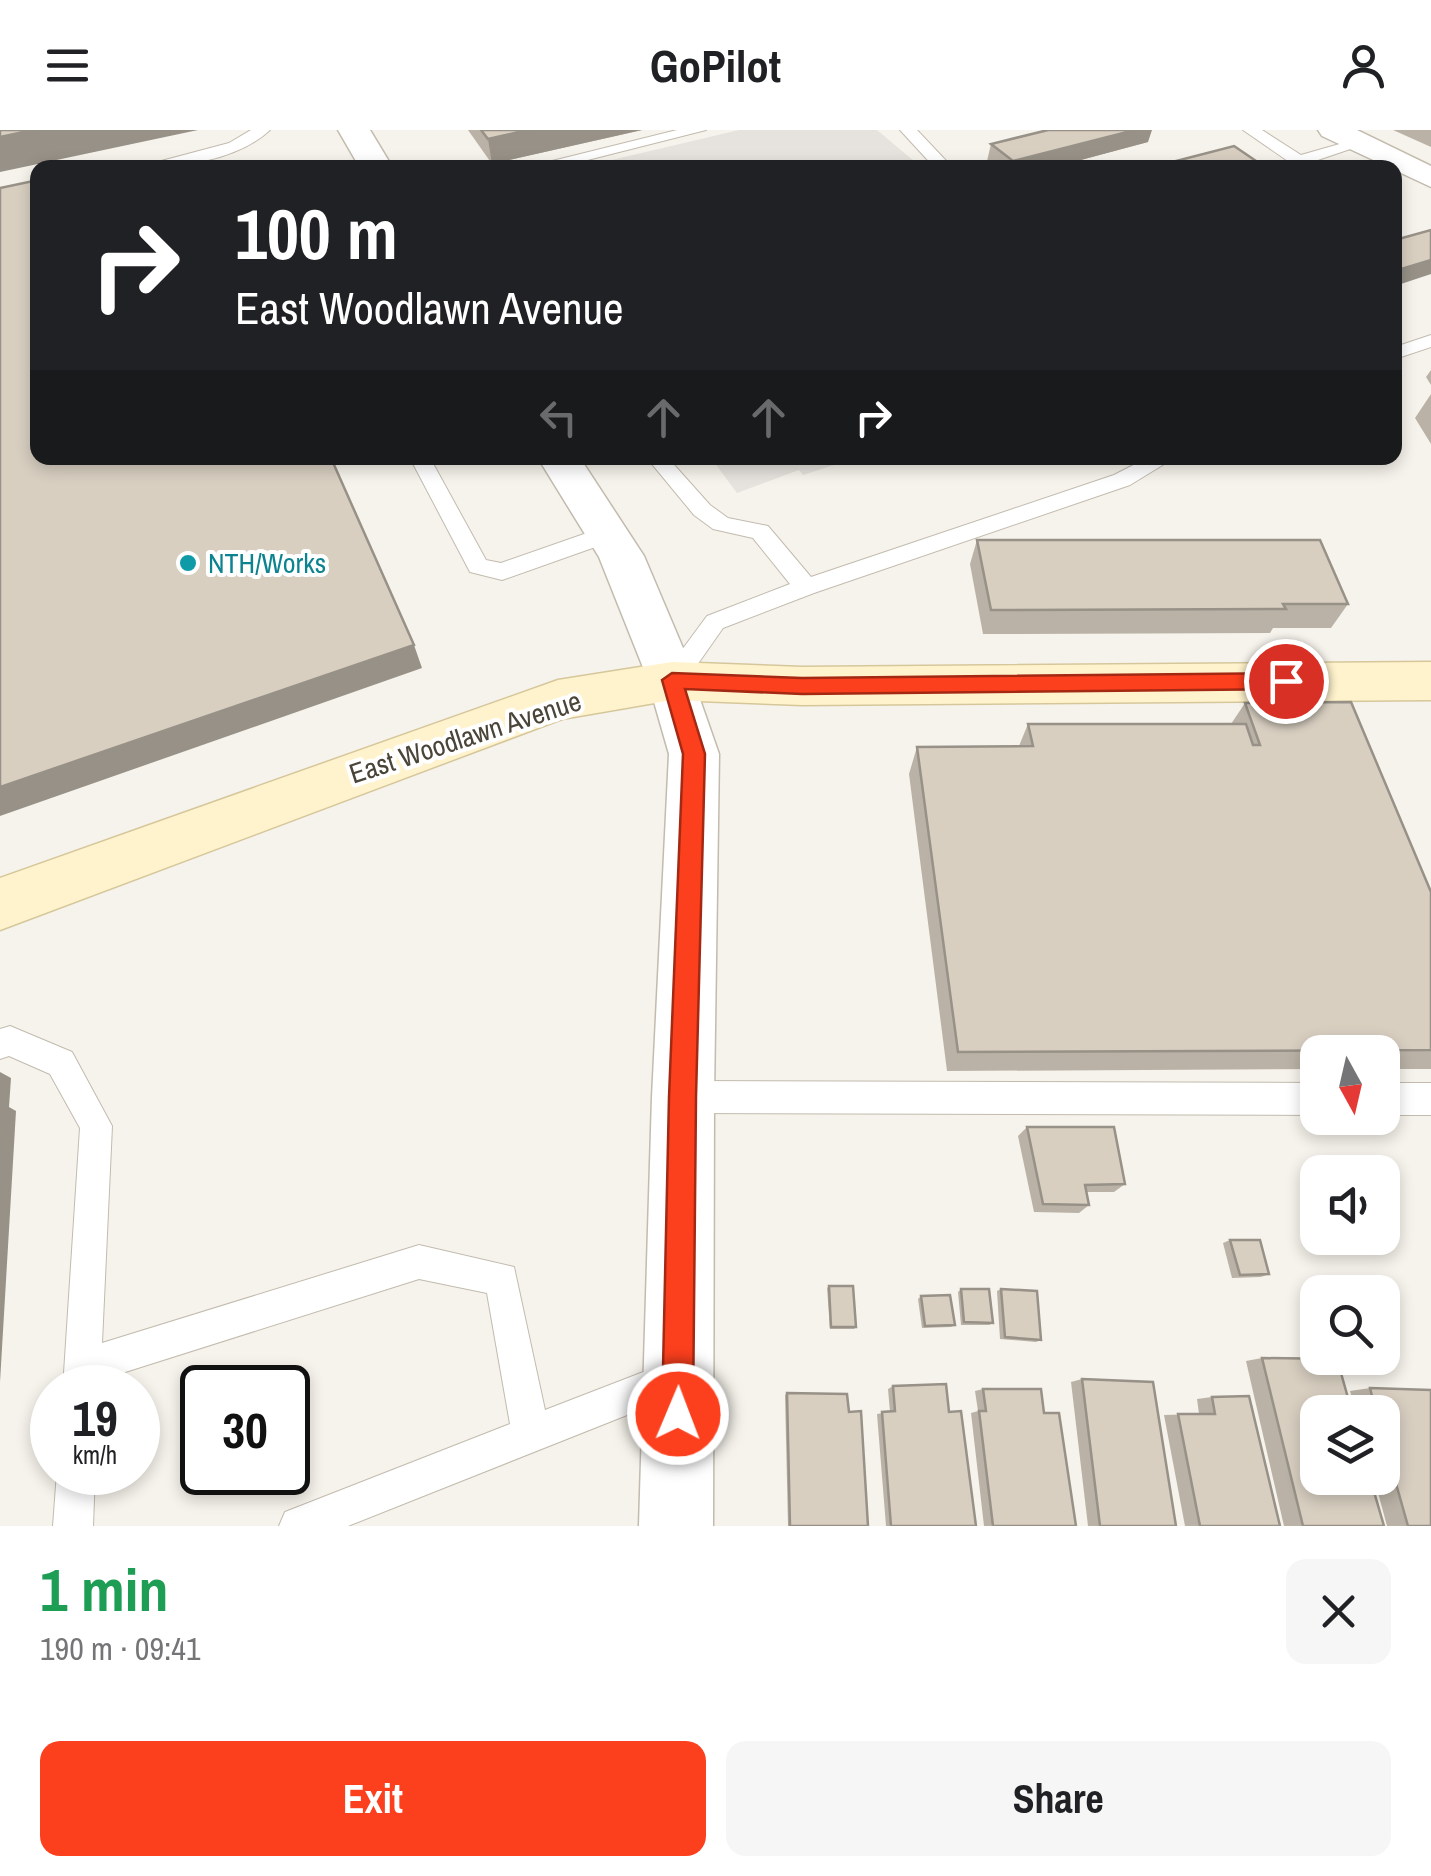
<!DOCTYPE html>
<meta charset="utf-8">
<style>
:root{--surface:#fff;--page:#f6f6f6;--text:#202124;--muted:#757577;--accent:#fc3f1d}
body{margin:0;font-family:"Archivo Narrow",sans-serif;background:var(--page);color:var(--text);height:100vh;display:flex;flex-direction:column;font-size:38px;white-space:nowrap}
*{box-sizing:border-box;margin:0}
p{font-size:32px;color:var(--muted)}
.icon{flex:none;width:55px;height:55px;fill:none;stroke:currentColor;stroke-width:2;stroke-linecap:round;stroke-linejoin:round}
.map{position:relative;height:1396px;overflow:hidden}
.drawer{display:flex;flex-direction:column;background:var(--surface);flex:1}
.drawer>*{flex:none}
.banner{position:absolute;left:30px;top:30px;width:1372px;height:305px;border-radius:20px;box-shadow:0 5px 15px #0003;background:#202124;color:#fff;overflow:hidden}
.needle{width:65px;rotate:172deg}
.fabs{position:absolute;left:1300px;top:905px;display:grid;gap:20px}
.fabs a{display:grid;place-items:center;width:100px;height:100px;border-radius:20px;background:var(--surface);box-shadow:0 5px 15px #0003;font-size:50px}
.speed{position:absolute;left:30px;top:1235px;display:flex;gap:20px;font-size:50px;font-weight:700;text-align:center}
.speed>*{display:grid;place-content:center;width:130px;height:130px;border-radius:50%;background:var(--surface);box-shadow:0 5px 15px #0003;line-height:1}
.speed small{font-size:25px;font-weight:400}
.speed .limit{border:5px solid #111;border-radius:15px;background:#fff;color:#111}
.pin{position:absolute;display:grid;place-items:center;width:85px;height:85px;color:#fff;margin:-42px;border:5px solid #fff;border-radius:50%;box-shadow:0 2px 10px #0007}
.me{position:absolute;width:110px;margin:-55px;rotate:1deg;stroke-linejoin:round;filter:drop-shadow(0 0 8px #0008)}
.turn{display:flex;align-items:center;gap:35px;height:210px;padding:0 40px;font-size:45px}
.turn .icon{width:130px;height:130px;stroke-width:2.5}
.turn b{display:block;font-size:70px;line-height:85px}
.lanes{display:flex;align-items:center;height:95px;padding:0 40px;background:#0003;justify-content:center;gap:50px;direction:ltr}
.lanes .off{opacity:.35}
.round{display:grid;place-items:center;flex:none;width:105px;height:105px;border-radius:20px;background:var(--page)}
.overview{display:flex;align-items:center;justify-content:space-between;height:170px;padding:0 40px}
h1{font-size:60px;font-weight:700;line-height:75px;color:#1e9e55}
.primary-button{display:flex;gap:20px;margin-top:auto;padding:20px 40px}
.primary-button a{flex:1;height:115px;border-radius:20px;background:var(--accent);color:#fff;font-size:40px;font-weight:700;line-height:115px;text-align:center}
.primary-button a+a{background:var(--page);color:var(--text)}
header{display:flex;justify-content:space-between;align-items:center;height:130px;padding:0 40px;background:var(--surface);font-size:45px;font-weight:700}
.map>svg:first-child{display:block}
</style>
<header><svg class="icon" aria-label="menu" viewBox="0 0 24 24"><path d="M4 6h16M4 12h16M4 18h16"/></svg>GoPilot<svg class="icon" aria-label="person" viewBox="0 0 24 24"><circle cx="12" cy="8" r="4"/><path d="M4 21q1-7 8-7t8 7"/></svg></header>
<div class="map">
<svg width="1431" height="1396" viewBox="0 0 1431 1396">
<rect width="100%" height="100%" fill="#f6f3ec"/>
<g fill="#e6e2dd">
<path d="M 739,0 L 877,0 L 921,37 L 582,37 Z"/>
<path d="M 711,328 L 856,328 L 803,345 L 799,340 L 737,363 Z"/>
</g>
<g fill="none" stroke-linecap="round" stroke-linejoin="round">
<defs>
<g id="service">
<path d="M 251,0 L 270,0 C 237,31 178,38 135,38 L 229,13 Z"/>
<path d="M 677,0 L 706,0 L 556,38 L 524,38 Z"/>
<path d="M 900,0 L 917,0 L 953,38 L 935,38 Z"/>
<path d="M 1243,0 L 1262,0 L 1301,25 L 1357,9 L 1365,14 L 1312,32 L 1318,38 L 1298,38 Z"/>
<path d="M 1431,205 L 1431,217 L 1395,229 L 1395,217 Z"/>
<path d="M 410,328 L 430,328 L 486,430 L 501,433 L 607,396 L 618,404 L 615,410 L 502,450 L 470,442 Z"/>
<path d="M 647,328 L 668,328 L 710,375 L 728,388 L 768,396 L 811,447 L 1114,345 L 1147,328 L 1174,328 L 1130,355 L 814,463 L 723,498 L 681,558 L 663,558 L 659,551 L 707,486 L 790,454 L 753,408 L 713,399 L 694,385 Z"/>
<path d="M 10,896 L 72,922 L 112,996 L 102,1213 L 419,1115 L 514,1137 L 545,1280 L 677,1229 L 690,1234 L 695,1247 L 690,1260 L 348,1396 L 279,1396 L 285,1382 L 510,1294 L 487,1163 L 419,1149 L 100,1250 L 99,1258 L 63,1258 L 80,998 L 50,944 L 9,926 L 0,929 L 0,899 Z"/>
<path d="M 683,951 L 1318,953 L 1318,985 L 683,983 L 672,978 L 667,967 L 672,956 Z"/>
<rect x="1382" y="953" width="49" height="32"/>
<path d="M 57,1342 L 95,1342 L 93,1396 L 53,1396 Z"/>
</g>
<g id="minor">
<path d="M 1318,0 L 1357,0 L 1431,36 L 1431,57 L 1322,6 Z"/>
<path d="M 672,533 L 689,538 L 719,624 L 714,967 L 713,1396 L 639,1396 L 652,967 L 669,624 L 648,551 L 655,538 Z"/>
</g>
<g id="tertiary">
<path d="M 338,0 L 370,0 L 393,38 L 360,38 Z"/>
<path d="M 538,328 L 580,328 L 644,426 L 697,551 L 690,565 L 672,570 L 654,565 L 599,427 Z"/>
</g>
<path id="secondary" d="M 672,532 L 802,537 L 1431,532 L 1431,570 L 802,575 L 672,570 L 562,589 L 0,800 L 0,748 L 558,550 Z"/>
</defs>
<use href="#service" stroke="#c2bbae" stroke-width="2"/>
<use href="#minor" stroke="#c2bbae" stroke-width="3"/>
<use href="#tertiary" stroke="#c2bbae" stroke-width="3"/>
<use href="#secondary" stroke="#d6c79b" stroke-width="3"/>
<use href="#service" fill="#fff" fill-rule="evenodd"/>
<use href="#minor" fill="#fff" fill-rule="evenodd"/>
<use href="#tertiary" fill="#fff" fill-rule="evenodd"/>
<use href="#secondary" fill="#fff3cd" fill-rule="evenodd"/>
</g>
<g fill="#bab2a6">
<path d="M 468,0 L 642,0 L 492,34 Z"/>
<path d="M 1393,0 L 1431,0 L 1431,17 Z"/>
<path d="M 1148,12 L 1051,38 L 995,38 L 987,31 L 991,14 Z"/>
<path d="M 1431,240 L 1431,255 L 1426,247 Z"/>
<path d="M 1431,264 L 1431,314 L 1415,288 Z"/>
<path d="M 977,410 L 1348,474 L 1331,498 L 1273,498 L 1270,503 L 983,504 L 970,434 Z"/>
<path d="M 1245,573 L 1431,762 L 1431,939 L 1382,939 L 1382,922 L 1318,922 L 1318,939 L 947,941 L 909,644 L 917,617 L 1019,616 L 1028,594 L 1231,594 Z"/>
<path d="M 1027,997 L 1125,1054 L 1114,1062 L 1087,1062 L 1089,1075 L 1079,1083 L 1034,1082 L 1018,1006 Z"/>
<path d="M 1319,1108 L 1357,1108 L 1361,1117 L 1327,1125 Z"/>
<path d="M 1230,1110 L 1269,1144 L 1261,1147 L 1232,1148 L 1223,1113 Z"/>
<path d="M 829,1156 L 856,1197 L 854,1199 L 830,1199 L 827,1158 Z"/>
<path d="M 961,1159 L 993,1193 L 989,1195 L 961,1195 L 958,1162 Z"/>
<path d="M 1001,1159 L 1041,1210 L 1036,1212 L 1000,1209 L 997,1161 Z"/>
<path d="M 921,1166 L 955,1195 L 951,1197 L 922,1198 L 918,1169 Z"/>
<path d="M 1262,1228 L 1384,1396 L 1284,1396 L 1246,1231 Z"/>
<path d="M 1082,1249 L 1176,1396 L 1088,1396 L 1071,1252 Z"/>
<path d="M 893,1256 L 949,1282 L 976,1396 L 886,1396 L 877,1284 L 890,1282 L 888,1259 Z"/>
<path d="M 1370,1258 L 1431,1260 L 1431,1396 L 1387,1396 L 1374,1348 L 1382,1348 L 1382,1282 L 1356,1282 L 1350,1261 Z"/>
<path d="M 983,1259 L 1044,1283 L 1076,1396 L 984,1396 L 971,1283 L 978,1281 L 975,1261 Z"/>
<path d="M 787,1263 L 849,1282 L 868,1396 L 788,1396 L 785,1265 Z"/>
<path d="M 1212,1267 L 1280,1396 L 1185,1396 L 1164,1285 L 1199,1284 L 1197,1269 Z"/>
</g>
<g fill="#979187">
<path d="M 33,0 L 198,0 L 0,42 L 0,7 Z"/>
<path d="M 528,0 L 642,0 L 492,34 L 488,9 Z"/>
<path d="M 1135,0 L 1152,0 L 1148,12 L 1051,38 L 1011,38 L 1013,31 Z"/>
<path d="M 1431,130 L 1431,144 L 1395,156 L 1395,146 L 1398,140 Z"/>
<path d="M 414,515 L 422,538 L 0,686 L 0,657 Z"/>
<path d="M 0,942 L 11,948 L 9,977 L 16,981 L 0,1252 Z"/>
</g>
<g fill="#d8cfc1" stroke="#979187" stroke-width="2.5">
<path d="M 0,0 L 33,0 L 0,7 Z"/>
<path d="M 481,0 L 528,0 L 488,9 Z"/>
<path d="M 1048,0 L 1135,0 L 1013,31 L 991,14 Z"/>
<path d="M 1234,16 L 1259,33 L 1241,38 L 1149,38 Z"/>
<path d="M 38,50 L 38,328 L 331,328 L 414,515 L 0,657 L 0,58 Z"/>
<path d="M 1431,100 L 1431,130 L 1398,140 L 1395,138 L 1395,110 Z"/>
<path d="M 977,410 L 1320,410 L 1348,474 L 1283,474 L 1286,479 L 991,480 Z"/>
<path d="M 1351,572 L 1431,762 L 1431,920 L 958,922 L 917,617 L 1033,616 L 1028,594 L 1246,594 L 1253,615 L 1260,615 L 1245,573 Z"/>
<path d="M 1027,997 L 1114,997 L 1125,1054 L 1085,1055 L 1089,1075 L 1043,1074 Z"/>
<path d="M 1329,1108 L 1357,1108 L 1361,1117 L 1336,1122 Z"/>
<path d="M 1230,1110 L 1260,1110 L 1269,1144 L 1240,1145 Z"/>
<path d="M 829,1156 L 853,1156 L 856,1197 L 831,1197 Z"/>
<path d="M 961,1159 L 989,1159 L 993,1193 L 964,1192 Z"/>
<path d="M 1001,1159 L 1037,1161 L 1041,1210 L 1005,1207 Z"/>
<path d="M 950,1165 L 955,1195 L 925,1196 L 921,1166 Z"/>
<path d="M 1262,1228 L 1337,1229 L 1352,1282 L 1318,1282 L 1318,1348 L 1370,1348 L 1384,1396 L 1303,1396 Z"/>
<path d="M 1082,1249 L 1153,1252 L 1176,1396 L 1100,1396 Z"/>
<path d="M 946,1254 L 949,1282 L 961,1281 L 976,1396 L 891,1396 L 882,1282 L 895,1281 L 893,1256 Z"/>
<path d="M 1370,1258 L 1431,1260 L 1431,1396 L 1408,1396 L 1382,1304 L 1382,1282 L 1376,1282 Z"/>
<path d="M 983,1259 L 1041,1259 L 1044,1283 L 1059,1283 L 1076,1396 L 993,1396 L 979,1281 L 986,1281 Z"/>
<path d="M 787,1263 L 847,1264 L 849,1282 L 861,1281 L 868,1396 L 790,1396 Z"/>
<path d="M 1249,1266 L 1280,1396 L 1200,1396 L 1178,1284 L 1215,1284 L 1212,1267 Z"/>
</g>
<path fill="#fc3f1d" stroke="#a42913" stroke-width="2.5" d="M 672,543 L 802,548 L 1286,543 L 1296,551 L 1286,559 L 802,564 L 685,559 L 705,624 L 696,967 L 693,1284 L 689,1295 L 678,1299 L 667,1295 L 662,1284 L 669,967 L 683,624 L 662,550 Z"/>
<circle fill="#0f9aa8" stroke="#fff" stroke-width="4" cx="188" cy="433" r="10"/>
<g text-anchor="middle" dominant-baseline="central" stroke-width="8" stroke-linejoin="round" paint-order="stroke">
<g font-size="28" fill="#0d838f" stroke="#fff" text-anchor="start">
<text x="208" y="433">NTH/Works</text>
</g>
<g font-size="28" fill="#4b4439" stroke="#fff">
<text transform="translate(465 607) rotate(-18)">East Woodlawn Avenue</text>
</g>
</g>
</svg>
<div class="fabs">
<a><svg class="needle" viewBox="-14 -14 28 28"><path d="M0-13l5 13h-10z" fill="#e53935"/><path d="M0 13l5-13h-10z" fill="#757577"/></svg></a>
<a><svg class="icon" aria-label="sound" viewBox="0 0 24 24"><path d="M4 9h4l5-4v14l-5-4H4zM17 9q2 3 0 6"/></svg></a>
<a><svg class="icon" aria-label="search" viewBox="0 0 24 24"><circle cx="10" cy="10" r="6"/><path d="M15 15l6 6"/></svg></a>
<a><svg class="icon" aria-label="layers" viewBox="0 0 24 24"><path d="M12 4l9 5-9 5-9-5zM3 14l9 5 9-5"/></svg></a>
</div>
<div class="speed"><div>19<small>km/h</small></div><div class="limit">30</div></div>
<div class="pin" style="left:1286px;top:551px;background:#d93025"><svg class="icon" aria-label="arrive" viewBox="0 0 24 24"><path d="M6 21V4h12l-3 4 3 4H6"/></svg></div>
<svg class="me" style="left:678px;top:1284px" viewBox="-20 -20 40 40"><circle r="17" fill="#fc3f1d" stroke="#fff" stroke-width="3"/><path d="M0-11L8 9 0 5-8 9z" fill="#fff"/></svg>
<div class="banner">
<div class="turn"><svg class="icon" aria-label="right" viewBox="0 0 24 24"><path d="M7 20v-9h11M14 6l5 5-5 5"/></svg><div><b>100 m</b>East Woodlawn Avenue</div></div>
<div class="lanes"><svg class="icon off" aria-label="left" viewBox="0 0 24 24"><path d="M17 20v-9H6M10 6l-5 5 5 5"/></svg><svg class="icon off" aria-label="ahead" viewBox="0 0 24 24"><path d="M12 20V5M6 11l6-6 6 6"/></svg><svg class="icon off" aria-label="ahead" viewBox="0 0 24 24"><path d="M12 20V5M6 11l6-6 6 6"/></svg><svg class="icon" aria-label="right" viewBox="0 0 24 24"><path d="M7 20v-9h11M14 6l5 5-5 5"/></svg></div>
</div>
</div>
<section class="drawer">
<div class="overview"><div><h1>1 min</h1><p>190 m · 09:41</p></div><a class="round"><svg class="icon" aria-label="close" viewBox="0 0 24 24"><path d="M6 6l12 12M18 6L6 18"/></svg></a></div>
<div class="primary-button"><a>Exit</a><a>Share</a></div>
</section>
